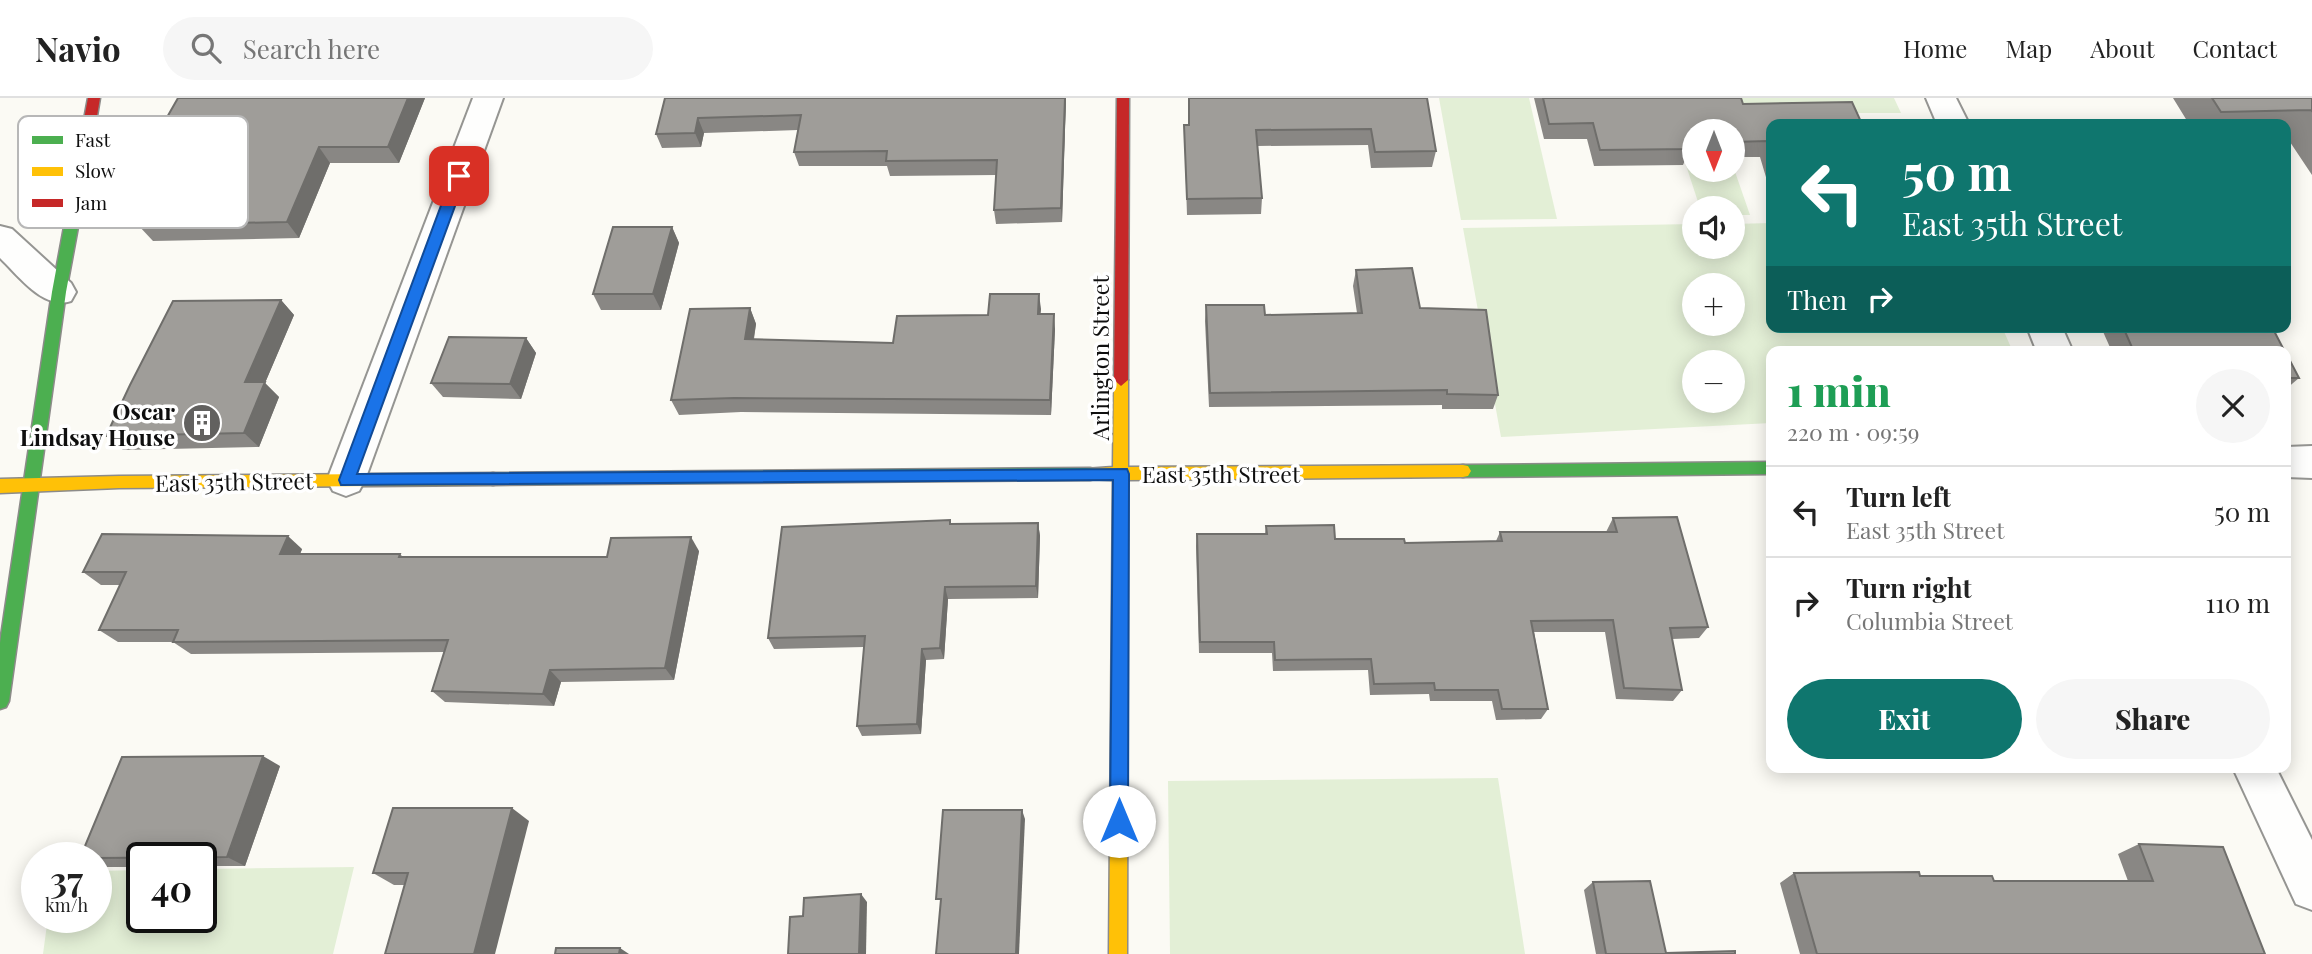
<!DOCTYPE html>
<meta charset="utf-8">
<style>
:root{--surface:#fff;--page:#f6f6f6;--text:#222;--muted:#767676;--line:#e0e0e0;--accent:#0f766e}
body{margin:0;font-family:"Playfair Display",serif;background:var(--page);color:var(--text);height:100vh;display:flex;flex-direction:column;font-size:26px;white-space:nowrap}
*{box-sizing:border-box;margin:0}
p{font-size:23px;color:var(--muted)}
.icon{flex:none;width:38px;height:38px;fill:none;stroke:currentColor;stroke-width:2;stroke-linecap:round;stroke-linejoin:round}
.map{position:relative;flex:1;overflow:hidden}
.drawer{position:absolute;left:1766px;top:248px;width:525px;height:427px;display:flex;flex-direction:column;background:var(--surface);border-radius:14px;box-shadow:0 4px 18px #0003}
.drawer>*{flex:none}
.guide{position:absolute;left:1766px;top:21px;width:525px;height:214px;border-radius:14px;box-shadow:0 4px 18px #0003;background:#0f766e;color:#fff;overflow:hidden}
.needle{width:46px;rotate:180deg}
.buttons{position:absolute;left:1682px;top:21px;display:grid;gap:14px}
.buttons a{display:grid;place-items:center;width:63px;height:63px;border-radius:50%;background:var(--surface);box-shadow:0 4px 18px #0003;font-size:35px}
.speed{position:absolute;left:21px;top:744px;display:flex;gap:14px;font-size:35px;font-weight:700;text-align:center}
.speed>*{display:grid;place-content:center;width:91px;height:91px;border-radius:50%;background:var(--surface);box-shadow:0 4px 18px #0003;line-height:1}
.speed small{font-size:18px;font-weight:400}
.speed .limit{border:4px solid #111;border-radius:10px;background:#fff;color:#111}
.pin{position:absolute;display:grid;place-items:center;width:60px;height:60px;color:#fff;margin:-30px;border-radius:14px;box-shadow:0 4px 10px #0006}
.me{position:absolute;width:77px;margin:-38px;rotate:0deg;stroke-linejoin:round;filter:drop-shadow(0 0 5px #0008)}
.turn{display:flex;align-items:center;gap:24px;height:147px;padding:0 21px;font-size:32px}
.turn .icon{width:91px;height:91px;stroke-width:2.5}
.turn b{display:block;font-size:49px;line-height:60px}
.then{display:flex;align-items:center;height:66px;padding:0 21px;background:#0003;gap:14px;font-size:26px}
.round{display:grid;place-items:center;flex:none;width:74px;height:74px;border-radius:37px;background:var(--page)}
.summary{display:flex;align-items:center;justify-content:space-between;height:119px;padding:0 21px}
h1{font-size:42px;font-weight:800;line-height:52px;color:#1e9e55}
.button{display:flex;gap:14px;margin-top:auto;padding:14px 21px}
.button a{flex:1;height:80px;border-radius:42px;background:var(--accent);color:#fff;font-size:28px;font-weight:800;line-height:80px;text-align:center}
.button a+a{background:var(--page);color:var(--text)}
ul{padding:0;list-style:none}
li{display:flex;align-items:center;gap:21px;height:91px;padding:0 21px;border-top:2px solid var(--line)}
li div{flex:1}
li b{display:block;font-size:26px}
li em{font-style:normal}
header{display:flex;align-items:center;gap:42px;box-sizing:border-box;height:98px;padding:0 35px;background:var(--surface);border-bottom:2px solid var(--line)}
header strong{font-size:33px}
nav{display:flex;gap:38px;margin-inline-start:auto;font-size:24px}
.search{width:490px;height:63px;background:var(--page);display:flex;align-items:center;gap:18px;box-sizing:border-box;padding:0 24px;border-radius:38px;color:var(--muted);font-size:26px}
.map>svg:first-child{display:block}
</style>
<header>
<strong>Navio</strong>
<div class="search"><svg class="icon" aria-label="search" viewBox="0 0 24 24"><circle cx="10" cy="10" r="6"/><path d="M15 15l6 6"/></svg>Search here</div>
<nav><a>Home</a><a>Map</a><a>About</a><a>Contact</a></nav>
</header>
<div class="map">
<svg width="2312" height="856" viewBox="0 0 2312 856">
<rect width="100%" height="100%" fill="#fbfaf4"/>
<g fill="#e3efd6" fill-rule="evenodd">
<path d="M 1439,0 L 1529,0 L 1557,121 L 1461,122 Z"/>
<path d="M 1664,0 L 1694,33 L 1694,72 L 1732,72 L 1733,68 L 1750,117 L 1733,117 L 1732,110 L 1700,110 Z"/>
<path d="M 1731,0 L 1894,0 L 1901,15 L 1796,15 L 1734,10 Z"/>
<path d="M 1771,125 L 1771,229 L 2002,229 L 2013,254 L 1771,254 L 1771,325 L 1501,339 L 1463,130 L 1694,126 L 1694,149 L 1732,149 L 1733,126 ZM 1694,187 L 1732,187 L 1732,226 L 1694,226 ZM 1694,264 L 1732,264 L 1732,303 L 1694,303 Z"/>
<path d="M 1498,680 L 1525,856 L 1170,856 L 1168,683 Z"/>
<path d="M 354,769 L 333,856 L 43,856 L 48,819 L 96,819 L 96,773 L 142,772 L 142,819 L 201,819 L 201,771 Z"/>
</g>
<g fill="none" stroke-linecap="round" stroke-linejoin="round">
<defs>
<g id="street">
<path d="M 473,0 L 503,0 L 365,382 L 359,393 L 346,398 L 333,393 L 327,382 Z"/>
<path d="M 1926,0 L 1956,0 L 1969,26 L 1937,26 Z"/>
<path d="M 0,128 L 12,131 L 71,185 L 76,194 L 71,203 C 43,212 19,178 0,160 Z"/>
<path d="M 2027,229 L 2062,229 L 2073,254 L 2037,254 Z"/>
<path d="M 2312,348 L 2312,380 L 2286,379 L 2286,349 Z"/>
<path d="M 2233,670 L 2276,670 L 2312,742 L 2312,812 L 2296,806 Z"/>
</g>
<g id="fast">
<path d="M 76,97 L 83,102 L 66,194 L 9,603 L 6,609 L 0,611 L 0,545 L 52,194 L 69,102 Z"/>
<path d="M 1771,364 L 1771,376 L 1463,379 L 1458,378 L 1455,373 L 1458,368 L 1463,367 Z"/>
<path d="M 1090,370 L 1095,371 L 1098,376 L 1095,381 L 1090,382 L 493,387 L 488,386 L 485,381 L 488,376 L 493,375 Z"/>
</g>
<g id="slow">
<path d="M 1121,276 L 1128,282 L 1128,369 L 1463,367 L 1468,368 L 1471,373 L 1468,378 L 1463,379 L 1128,382 L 1127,856 L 1109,856 L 1113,382 L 1085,381 L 1082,376 L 1085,371 L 1113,369 L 1114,282 Z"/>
<path d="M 493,375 L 498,376 L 501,381 L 498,386 L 493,387 L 119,390 L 0,395 L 0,381 L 119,378 Z"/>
</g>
<g id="jam">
<path d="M 88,0 L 100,0 L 83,102 L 76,107 L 69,102 Z"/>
<path d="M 1117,0 L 1129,0 L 1128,282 L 1121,288 L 1114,282 Z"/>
</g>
</defs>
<use href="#street" stroke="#959592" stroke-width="4"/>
<use href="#fast" stroke="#8c8b89" stroke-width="3"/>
<use href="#slow" stroke="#8c8b89" stroke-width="3"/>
<use href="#jam" stroke="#8c8b89" stroke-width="3"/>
<use href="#street" fill="#fefefd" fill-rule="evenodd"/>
<use href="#fast" fill="#4caf50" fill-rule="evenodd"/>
<use href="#slow" fill="#ffc107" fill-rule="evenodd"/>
<use href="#jam" fill="#c62828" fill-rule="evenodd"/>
</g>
<g fill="#898784">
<path d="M 425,0 L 399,65 L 330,65 L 299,140 L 153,143 L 138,127 L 176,52 L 172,52 L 158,35 Z"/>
<path d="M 665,0 L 1066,0 L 1062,124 L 996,126 L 994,112 L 996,77 L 890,78 L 887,68 L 799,68 L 794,54 L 798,32 L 704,35 L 701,49 L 662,50 L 656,36 Z"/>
<path d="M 1427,0 L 1436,53 L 1432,69 L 1371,70 L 1368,47 L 1257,48 L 1262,100 L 1261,116 L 1187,117 L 1184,27 Z"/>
<path d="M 1534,0 L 1741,0 L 1743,6 L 1771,26 L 1771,96 L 1760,59 L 1732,59 L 1732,33 L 1694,33 L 1694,59 L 1686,60 L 1683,67 L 1594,68 L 1587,41 L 1544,41 Z"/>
<path d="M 2173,0 L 2312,0 L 2312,77 L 2286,38 L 2286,26 L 2189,26 Z"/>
<path d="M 672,129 L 679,145 L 661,212 L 601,212 L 593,196 Z"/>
<path d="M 1356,172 L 1420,210 L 1498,297 L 1493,311 L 1442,311 L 1442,307 L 1209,309 L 1205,223 L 1206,207 L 1265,217 L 1357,215 L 1353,188 Z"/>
<path d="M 281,202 L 294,217 L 265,285 L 279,299 L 259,349 L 123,352 L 106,338 Z"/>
<path d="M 750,210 L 756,226 L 754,241 L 893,245 L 988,217 L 1041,211 L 1040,216 L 1055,231 L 1051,317 L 741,314 L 679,317 L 671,302 Z"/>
<path d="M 2101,229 L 2272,229 L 2285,254 L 2112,254 Z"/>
<path d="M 526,240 L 536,255 L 521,301 L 443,299 L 431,285 Z"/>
<path d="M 2286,255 L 2299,280 L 2286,291 Z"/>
<path d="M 1613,420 L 1708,529 L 1699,540 L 1672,541 L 1682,592 L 1673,603 L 1616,601 L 1605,534 L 1534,534 L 1548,611 L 1541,621 L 1496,622 L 1492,603 L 1430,603 L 1429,596 L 1370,597 L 1368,572 L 1273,573 L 1272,555 L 1199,555 L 1196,448 L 1197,436 L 1265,436 L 1266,428 L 1335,441 L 1405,445 L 1496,443 L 1500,434 L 1606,434 Z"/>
<path d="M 1038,425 L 1040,438 L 1038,500 L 948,501 L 944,561 L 926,562 L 921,636 L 862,638 L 857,628 L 864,549 L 774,551 L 768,540 L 951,426 Z"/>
<path d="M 302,451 L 300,456 L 400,456 L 403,459 L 607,459 L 699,453 L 674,582 L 561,584 L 554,608 L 445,604 L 432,593 L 444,554 L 191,556 L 173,544 L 118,544 L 99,532 L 120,487 L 101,487 L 83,474 Z"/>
<path d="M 280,668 L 245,768 L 201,768 L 201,760 L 142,760 L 142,769 L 101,769 L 96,767 L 96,760 Z"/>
<path d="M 529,723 L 405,787 L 394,787 L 373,775 Z"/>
<path d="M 2139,746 L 2265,856 L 1800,856 L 1780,785 L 1794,775 L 1920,778 L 1994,783 L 2128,783 L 2118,756 Z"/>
<path d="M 1593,784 L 1666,855 L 1735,856 L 1596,856 L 1584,792 Z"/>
</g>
<g fill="#6f6e6b">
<path d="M 408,0 L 425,0 L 399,65 L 388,49 Z"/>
<path d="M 1065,0 L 1066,0 L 1062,124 L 1061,110 Z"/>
<path d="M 698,20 L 704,35 L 701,49 L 695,35 Z"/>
<path d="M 319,49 L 330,65 L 299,140 L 287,124 Z"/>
<path d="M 672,129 L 679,145 L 661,212 L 653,196 Z"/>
<path d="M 1039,196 L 1041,211 L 1039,231 L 1038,216 Z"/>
<path d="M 281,202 L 294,217 L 265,285 L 279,299 L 259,349 L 244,335 L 245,284 Z"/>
<path d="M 750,210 L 756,226 L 751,256 L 745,241 Z"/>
<path d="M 1054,216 L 1055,231 L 1051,317 L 1050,302 Z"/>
<path d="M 526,240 L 536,255 L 521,301 L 510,286 Z"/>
<path d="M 1038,425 L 1040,438 L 1038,500 L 1036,488 Z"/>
<path d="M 288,438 L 302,451 L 295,469 L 280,456 Z"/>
<path d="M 691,439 L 699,453 L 674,582 L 665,570 Z"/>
<path d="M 945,489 L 948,501 L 944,561 L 940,550 Z"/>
<path d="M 922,551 L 926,562 L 921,636 L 917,626 Z"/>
<path d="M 550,572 L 561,584 L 554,608 L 543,596 Z"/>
<path d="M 263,658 L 280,668 L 245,768 L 227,759 Z"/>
<path d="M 512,710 L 529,723 L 495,856 L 474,856 Z"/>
<path d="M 1022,712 L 1025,721 L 1019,856 L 1016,856 Z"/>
<path d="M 861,796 L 867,804 L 866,856 L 859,856 Z"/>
<path d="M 620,850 L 629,856 L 619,856 Z"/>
</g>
<g fill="#9f9d99" stroke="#6f6e6b" stroke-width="2">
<path d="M 178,0 L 408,0 L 388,49 L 319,49 L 287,124 L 138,127 L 184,35 L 158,35 Z"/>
<path d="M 665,0 L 1065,0 L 1061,110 L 994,112 L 997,62 L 886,63 L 887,53 L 794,54 L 801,17 L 698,20 L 695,35 L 656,36 Z"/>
<path d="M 1189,0 L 1427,0 L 1436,53 L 1375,54 L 1371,31 L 1256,32 L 1262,100 L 1187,101 L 1184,27 L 1189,27 Z"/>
<path d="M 1543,0 L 1741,0 L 1743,6 L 1852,4 L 1862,26 L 1771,26 L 1771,53 L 1768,43 L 1732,44 L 1732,33 L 1694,33 L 1694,44 L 1688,44 L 1690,51 L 1600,52 L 1593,25 L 1549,26 Z"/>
<path d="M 2212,0 L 2312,0 L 2312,13 L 2311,12 L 2221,14 Z"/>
<path d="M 613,129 L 672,129 L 653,196 L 593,196 Z"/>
<path d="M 1412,170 L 1420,210 L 1486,212 L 1498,297 L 1447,296 L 1447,292 L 1210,295 L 1206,207 L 1264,207 L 1265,217 L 1362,215 L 1356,172 Z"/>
<path d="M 990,196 L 1039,196 L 1038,216 L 1054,216 L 1050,302 L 734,300 L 671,302 L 690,211 L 750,210 L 745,241 L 893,245 L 897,218 L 988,217 Z"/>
<path d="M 281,202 L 245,284 L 265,284 L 244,335 L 106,338 L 130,287 L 173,203 Z"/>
<path d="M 2123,229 L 2272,229 L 2285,254 L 2134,254 Z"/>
<path d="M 449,239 L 526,240 L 510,286 L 431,285 Z"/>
<path d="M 2286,255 L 2299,280 L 2286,280 Z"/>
<path d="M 1677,419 L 1708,529 L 1670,530 L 1682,592 L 1624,590 L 1613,522 L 1531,523 L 1548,611 L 1502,611 L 1498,592 L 1435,592 L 1434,585 L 1374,586 L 1371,561 L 1275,562 L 1274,544 L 1200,544 L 1197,436 L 1267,436 L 1266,428 L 1334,427 L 1335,441 L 1404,441 L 1405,445 L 1502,443 L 1500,434 L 1617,434 L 1613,420 Z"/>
<path d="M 950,422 L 950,426 L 1038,425 L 1036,488 L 945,489 L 940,550 L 922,551 L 917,626 L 857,628 L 865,538 L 768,540 L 782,429 Z"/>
<path d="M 102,436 L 288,438 L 280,456 L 400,456 L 399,459 L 607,459 L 611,440 L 691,439 L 665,570 L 550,572 L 543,596 L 432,593 L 448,542 L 173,544 L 178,532 L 99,532 L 126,474 L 83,474 Z"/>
<path d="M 263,658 L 227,759 L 96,760 L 80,760 L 122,659 Z"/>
<path d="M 393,710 L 512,710 L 474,856 L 385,856 L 408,775 L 373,775 Z"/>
<path d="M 943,712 L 1022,712 L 1016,856 L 936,856 L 941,801 L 936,801 Z"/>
<path d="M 2139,746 L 2223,749 L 2265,856 L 1817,856 L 1794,775 L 1919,774 L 1920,778 L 1992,778 L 1994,783 L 2153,783 Z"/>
<path d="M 1650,783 L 1666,855 L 1735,853 L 1735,856 L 1606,856 L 1593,784 Z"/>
<path d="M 861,796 L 859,856 L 788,856 L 790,819 L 803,818 L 804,800 Z"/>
<path d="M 556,850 L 620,850 L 619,856 L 555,856 Z"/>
</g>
<path fill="#1a73e8" stroke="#114b97" stroke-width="2" d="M 459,73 L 466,78 L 357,376 L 1127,371 L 1129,376 L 1128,723 L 1125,729 L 1119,731 L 1112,729 L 1110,723 L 1113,382 L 341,387 L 339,382 L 452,78 Z"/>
<defs>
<symbol id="building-disc" viewBox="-11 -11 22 22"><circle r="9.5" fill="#62615f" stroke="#fff"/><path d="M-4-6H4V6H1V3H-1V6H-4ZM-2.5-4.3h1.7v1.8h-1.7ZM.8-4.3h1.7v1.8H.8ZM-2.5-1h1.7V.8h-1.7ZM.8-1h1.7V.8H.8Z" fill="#fff"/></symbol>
</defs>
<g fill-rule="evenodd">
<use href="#building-disc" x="180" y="303" width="44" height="44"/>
</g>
<g text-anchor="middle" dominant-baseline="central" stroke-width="7" stroke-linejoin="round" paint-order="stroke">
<g font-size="23" fill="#0f0f0f" stroke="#fff">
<text transform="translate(1099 260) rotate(-90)">Arlington Street</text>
<text x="1221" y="375">East 35th Street</text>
<text transform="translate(234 383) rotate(-1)">East 35th Street</text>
</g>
<g font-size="23" font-weight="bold" fill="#0f0f0f" stroke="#fff" text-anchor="end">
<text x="175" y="312">Oscar<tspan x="175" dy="26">Lindsay House</tspan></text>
</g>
</g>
<rect x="18" y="18" width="230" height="112" rx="10" fill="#fff" stroke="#b7b7b7" stroke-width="2"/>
<rect x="32" y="38" width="31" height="8" fill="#4caf50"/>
<rect x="32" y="69" width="31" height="9" fill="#ffc107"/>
<rect x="32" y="101" width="31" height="8" fill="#c62828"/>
<g font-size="19" fill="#0f0f0f">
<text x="75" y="49">Fast</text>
<text x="75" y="80">Slow</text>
<text x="75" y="112">Jam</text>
</g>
</svg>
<div class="buttons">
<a><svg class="needle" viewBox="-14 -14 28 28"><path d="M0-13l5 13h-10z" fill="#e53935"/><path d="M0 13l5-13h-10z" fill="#767676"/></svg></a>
<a><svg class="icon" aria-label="sound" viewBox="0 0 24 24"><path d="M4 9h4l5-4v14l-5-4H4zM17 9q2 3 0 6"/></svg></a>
<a>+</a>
<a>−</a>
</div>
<div class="speed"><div>37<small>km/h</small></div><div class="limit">40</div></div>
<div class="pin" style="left:459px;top:78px;background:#d93025"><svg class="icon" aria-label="arrive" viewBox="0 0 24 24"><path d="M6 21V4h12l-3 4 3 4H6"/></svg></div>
<svg class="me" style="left:1119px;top:723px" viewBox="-20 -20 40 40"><circle r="19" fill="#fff"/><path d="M0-13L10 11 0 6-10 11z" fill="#1a73e8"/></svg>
<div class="guide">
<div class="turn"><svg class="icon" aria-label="left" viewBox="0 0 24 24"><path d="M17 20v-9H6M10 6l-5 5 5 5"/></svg><div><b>50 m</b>East 35th Street</div></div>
<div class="then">Then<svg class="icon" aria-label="right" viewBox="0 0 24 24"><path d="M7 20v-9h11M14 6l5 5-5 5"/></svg></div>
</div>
<section class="drawer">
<div class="summary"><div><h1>1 min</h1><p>220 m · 09:59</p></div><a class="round"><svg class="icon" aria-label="close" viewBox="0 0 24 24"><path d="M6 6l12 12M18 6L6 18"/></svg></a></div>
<ul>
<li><svg class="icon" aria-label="left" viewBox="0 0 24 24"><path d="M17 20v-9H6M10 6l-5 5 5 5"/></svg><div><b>Turn left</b><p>East 35th Street</p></div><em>50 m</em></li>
<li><svg class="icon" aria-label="right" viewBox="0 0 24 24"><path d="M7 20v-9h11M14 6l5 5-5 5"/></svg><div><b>Turn right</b><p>Columbia Street</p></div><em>110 m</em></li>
</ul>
<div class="button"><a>Exit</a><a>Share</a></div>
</section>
</div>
